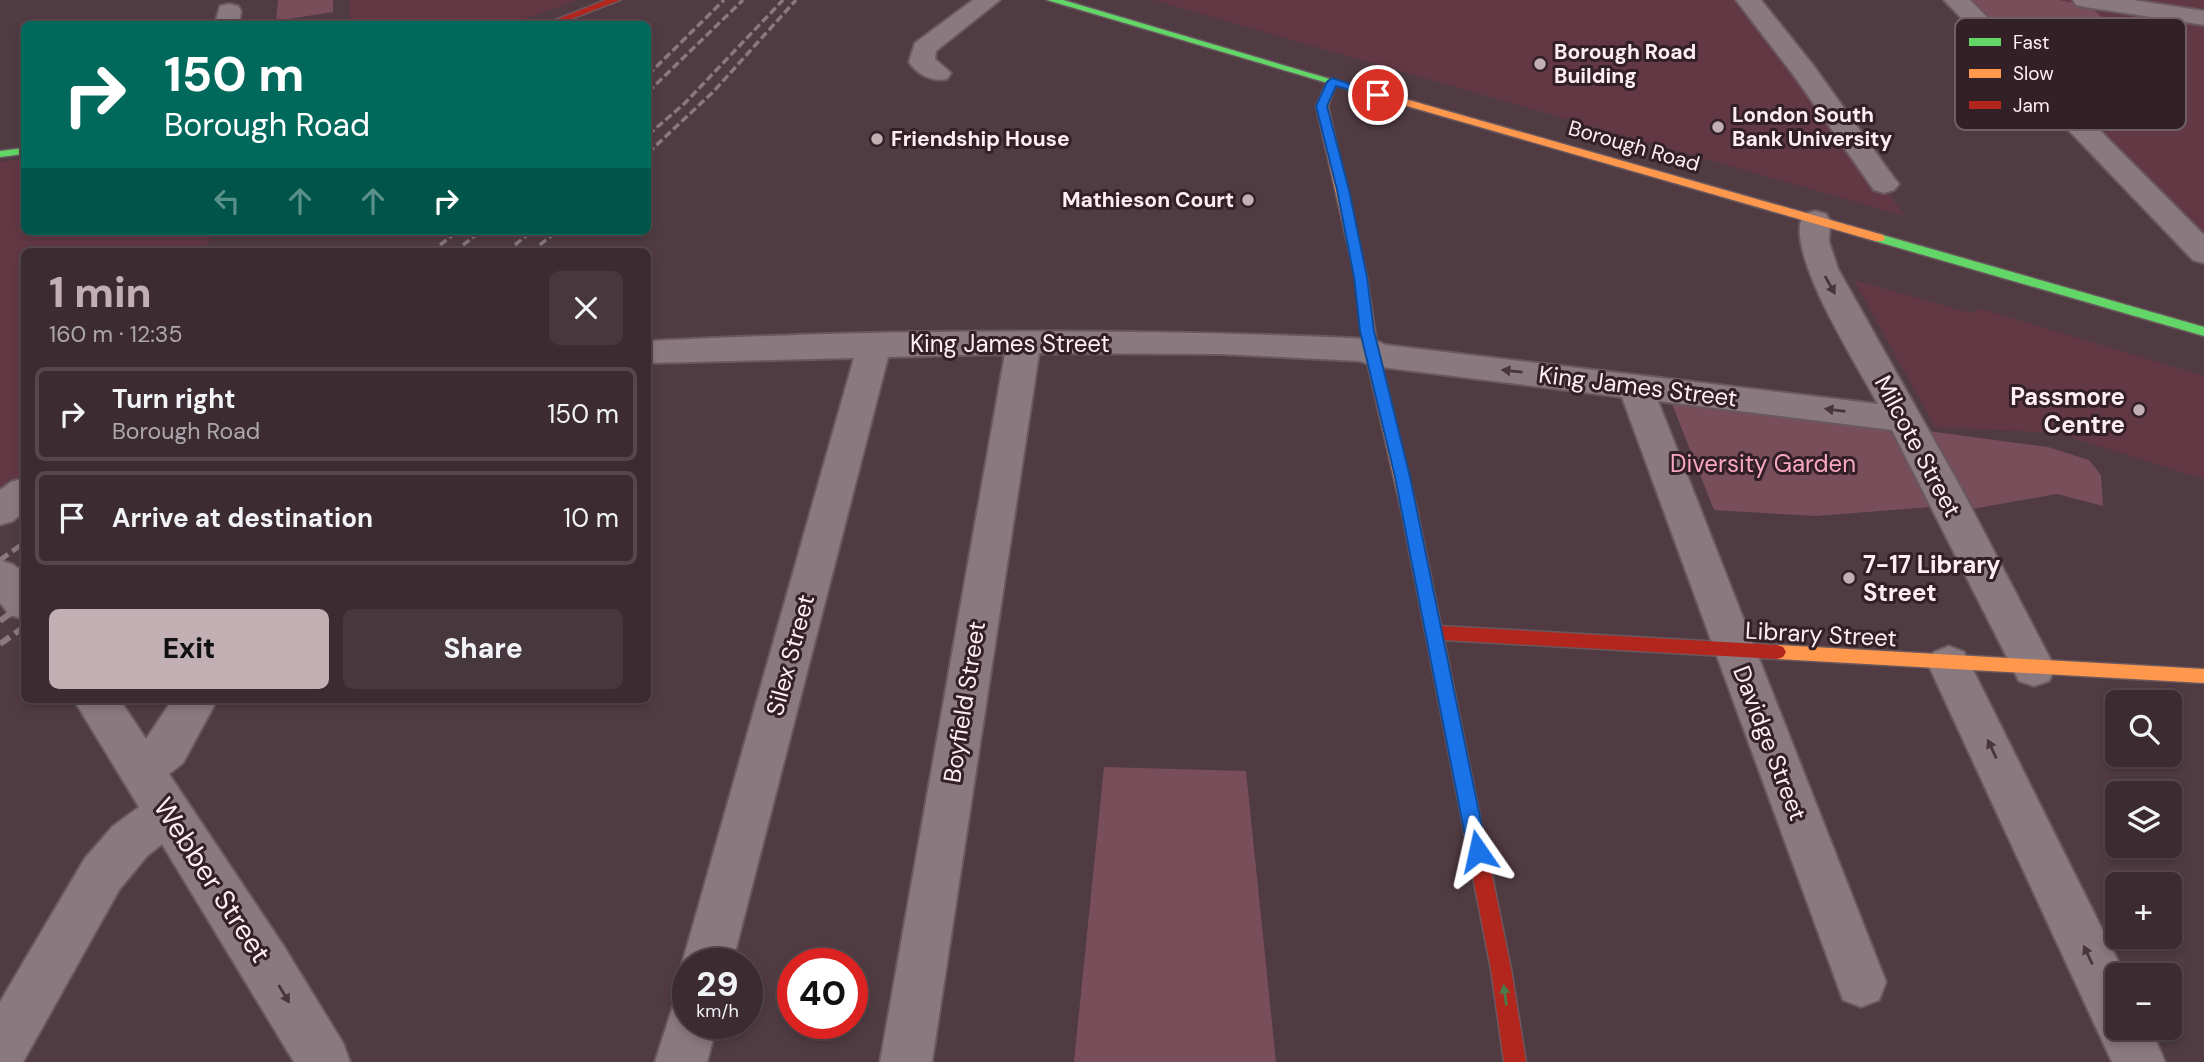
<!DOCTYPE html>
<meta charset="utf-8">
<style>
:root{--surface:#3c2c32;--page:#47383e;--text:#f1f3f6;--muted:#aca7ac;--line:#55484d;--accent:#c1afb4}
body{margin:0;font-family:"DM Sans",sans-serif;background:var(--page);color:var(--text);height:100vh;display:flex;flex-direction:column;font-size:26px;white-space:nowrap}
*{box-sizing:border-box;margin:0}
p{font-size:23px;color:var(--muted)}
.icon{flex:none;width:38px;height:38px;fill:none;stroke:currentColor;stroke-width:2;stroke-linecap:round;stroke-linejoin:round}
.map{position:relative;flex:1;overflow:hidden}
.details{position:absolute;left:21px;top:248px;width:630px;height:455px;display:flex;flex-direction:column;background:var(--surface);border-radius:10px;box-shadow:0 4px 10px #0003,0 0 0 2px var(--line)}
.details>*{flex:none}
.hud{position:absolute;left:21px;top:21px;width:630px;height:214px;border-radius:10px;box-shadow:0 4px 10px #0003,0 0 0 2px var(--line);background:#00695c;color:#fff;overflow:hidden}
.fabs{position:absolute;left:2105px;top:690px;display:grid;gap:14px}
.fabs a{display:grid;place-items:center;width:77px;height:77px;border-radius:10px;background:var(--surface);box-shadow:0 4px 10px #0003,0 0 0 2px var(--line);font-size:35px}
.speed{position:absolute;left:672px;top:948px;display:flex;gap:14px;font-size:35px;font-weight:700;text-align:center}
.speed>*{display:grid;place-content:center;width:91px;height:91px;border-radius:50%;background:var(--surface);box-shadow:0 4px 10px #0003,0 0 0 2px var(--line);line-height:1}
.speed small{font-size:18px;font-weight:400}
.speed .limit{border:10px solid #d22;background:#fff;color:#111}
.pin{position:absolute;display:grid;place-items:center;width:60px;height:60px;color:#fff;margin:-30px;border:4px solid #fff;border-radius:50%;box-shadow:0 2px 7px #0007}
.me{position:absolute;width:77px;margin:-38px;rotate:349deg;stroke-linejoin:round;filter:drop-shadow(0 0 5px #0008)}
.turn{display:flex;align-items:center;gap:24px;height:147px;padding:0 28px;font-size:32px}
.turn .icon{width:91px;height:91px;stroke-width:2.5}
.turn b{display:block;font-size:49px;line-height:60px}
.lanes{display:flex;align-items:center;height:66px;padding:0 28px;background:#0003;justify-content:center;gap:35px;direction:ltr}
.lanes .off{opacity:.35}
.round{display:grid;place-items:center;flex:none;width:74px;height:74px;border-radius:10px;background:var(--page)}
.overview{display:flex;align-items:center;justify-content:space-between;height:119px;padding:0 28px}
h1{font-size:42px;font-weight:800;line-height:52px;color:var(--accent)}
.button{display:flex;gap:14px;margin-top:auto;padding:14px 28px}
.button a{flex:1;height:80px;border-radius:10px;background:var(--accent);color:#111;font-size:28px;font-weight:800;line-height:80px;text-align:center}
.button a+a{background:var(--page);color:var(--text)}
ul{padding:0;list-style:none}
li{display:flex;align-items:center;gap:21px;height:94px;margin:0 14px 10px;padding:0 14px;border:4px solid var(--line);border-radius:10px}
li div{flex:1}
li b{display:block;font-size:26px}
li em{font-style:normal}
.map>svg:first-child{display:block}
</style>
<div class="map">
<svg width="2204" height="1062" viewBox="0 0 2204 1062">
<rect width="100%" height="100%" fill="#503b42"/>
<g fill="#633845">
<path d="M 349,0 L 577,0 L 512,24 L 350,24 Z"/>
<path d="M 1154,0 L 1745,0 L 1905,216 L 1288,39 Z"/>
<path d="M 1956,0 L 2204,0 L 2204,254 Z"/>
<path d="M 24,159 L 24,231 L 214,231 L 203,252 L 24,252 L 24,476 L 0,494 L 0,162 Z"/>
<path d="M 1854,280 L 1970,313 L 1982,309 L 2204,376 L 2204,479 L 2057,433 L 1935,427 Z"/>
</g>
<g fill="#784e5b">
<path d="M 278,0 L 333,0 L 333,12 L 276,21 Z"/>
<path d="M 1966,0 L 2059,0 L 2088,5 L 2140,50 L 2080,50 L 2065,34 L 1998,31 Z"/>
<path d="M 1670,399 L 1890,428 L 1931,507 L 1816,516 L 1714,510 Z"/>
<path d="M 1928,431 L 2048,447 L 2089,460 L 2101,475 L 2103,506 L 2057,494 L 1972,509 Z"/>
<path d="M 1104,767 L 1246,771 L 1276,1062 L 1074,1062 Z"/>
</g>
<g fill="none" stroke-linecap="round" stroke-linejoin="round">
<defs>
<g id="street">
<path d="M 973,0 L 1000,0 L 936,51 L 935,59 L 951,73 L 947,79 C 932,82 918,75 909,62 L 915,43 Z"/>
<path d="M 1736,0 L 1761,0 L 1813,65 L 1894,178 L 1899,184 L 1894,190 L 1884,193 L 1874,190 L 1795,77 Z"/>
<path d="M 1944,0 L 1970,0 L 2204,235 L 2204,263 L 2193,260 Z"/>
<path d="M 2073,0 L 2133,0 L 2204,11 L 2204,25 L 2085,7 L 2076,5 Z"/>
<path d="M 229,4 L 238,6 L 241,11 L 239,24 L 215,24 L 220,6 Z"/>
<path d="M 1815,211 L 1826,214 L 1830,220 L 1829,242 L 1838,269 L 1961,488 L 2055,668 L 2049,681 L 2034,686 L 2019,681 L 1892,430 L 1658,401 L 1886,982 L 1879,1000 L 1861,1007 L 1843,1000 L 1622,397 L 1373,366 L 1360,361 L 1220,354 L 1039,353 L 932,1062 L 880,1062 L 1005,354 L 888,357 L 732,964 L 688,964 L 688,978 L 682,964 L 854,358 L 648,363 L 648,341 C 889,329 1131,328 1372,339 L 1386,345 L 1878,404 C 1859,368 1781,247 1804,214 Z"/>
<path d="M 24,478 L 24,512 L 13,521 L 0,525 L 0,490 L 11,482 Z"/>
<path d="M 0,560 L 14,565 L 24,576 L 24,619 L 10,615 L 0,603 Z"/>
<path d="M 1949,646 L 1964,652 L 2125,975 L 2118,975 L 2118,1027 L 2150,1027 L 2165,1062 L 2112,1062 L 1928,664 L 1934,652 Z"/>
<path d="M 74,700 L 120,700 L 146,739 L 172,700 L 217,700 L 183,763 L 169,774 L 283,945 L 343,1043 L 350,1062 L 294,1062 L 162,844 L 147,856 L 119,890 L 23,1062 L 0,1062 L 0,1002 L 85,858 L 113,826 L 139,807 Z"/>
<path d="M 688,999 L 688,1024 L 717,1024 L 707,1062 L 655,1062 L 673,1006 Z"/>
</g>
<g id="fast">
<path d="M 1047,0 L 1063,0 L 1357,87 L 1348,89 Z"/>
<path d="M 24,148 L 24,154 L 0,157 L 0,151 Z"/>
<path d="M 1879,234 L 2204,327 L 2204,336 L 1875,241 L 1873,238 Z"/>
</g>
<g id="slow">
<path d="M 1332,79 L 1337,82 L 1328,106 L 1367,277 L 1377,344 L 1418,514 L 1410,520 L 1402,514 L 1363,344 L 1355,277 L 1316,106 L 1327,82 Z"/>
<path d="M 1348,85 L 1356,85 L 1883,235 L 1885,238 L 1883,241 L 1875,241 L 1348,89 Z"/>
<path d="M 1777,645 L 2204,669 L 2204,683 L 1777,659 L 1771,657 L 1768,652 L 1771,647 Z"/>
</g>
<g id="jam">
<path d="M 606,0 L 620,0 L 558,24 L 545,24 Z"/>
<path d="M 1410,508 L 1418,514 L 1441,626 L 1777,645 L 1783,647 L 1786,652 L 1783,657 L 1777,659 L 1444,640 L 1511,969 L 1526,1062 L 1504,1062 L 1491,969 L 1402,514 Z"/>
</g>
</defs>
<use href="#street" stroke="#69585e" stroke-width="4"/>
<use href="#fast" stroke="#69585e" stroke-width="3"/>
<use href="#slow" stroke="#69585e" stroke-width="3"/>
<use href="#jam" stroke="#69585e" stroke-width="3"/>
<use href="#street" fill="#8a797e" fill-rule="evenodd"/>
<use href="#fast" fill="#63d668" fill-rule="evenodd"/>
<use href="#slow" fill="#ff974d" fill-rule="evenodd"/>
<use href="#jam" fill="#b3261e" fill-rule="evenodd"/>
<g stroke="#89797e" stroke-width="3.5" stroke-dasharray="8 3.5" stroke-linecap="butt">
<path d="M 648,75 L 724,0"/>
<path d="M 648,92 L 743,0"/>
<path d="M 648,135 L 684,104 L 783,0"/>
<path d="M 648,153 L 713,92 L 796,0"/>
<path d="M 431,252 L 458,231"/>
<path d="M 454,252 L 481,231"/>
<path d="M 506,252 L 532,231"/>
<path d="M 531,252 L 557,231"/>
</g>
<g stroke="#89797e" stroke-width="5" stroke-dasharray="10 5" stroke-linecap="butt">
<path d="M 0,560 L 24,543"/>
<path d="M 0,583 L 24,566"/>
<path d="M 10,614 L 24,603"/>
</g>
<g stroke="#89797e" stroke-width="6" stroke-dasharray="12 6" stroke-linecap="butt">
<path d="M 0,621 L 12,612"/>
<path d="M 0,644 L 24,627"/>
</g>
</g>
<defs><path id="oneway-solid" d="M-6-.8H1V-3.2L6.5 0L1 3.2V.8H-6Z" transform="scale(1.75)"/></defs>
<g fill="#48363c">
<use href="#oneway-solid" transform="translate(1830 285) rotate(61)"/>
<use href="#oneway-solid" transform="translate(1512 371) rotate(-174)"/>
<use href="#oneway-solid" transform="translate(1835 410) rotate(-173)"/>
<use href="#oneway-solid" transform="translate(1992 749) rotate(-115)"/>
<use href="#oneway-solid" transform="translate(2088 955) rotate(-115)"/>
<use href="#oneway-solid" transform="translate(284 994) rotate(59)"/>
</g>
<use fill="#4a7b47" href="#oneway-solid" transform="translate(1505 995) rotate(-98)"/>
<path fill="#1a73e8" stroke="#114b97" stroke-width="2" d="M 1332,78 L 1383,95 L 1378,98 L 1336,86 L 1327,106 L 1349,190 L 1367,277 L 1374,331 L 1410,477 L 1487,851 L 1485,857 L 1478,860 L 1471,857 L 1468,851 L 1395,477 L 1360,331 L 1354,277 L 1337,190 L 1316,106 L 1327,82 Z"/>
<g fill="#c1afb4" stroke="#322026" stroke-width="2.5">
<circle cx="1540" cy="64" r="7"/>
<circle cx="1718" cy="127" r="7"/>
<circle cx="877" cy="139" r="7"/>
<circle cx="1248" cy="200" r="7"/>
<circle cx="2139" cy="410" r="7"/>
<circle cx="1849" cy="578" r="7"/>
</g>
<g text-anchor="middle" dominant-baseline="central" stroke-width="6" stroke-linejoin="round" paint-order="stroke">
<g font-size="21" font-weight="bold" fill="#feeef2" stroke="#322026" text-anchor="start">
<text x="1554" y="52">Borough Road<tspan x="1554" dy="24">Building</tspan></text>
<text x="1732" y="115">London South<tspan x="1732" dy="24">Bank University</tspan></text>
<text x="891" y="139">Friendship House</text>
<text x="1234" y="200" text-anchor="end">Mathieson Court</text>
</g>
<g font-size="21" fill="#feeef2" stroke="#322026">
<text transform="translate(1634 146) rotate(16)">Borough Road</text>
</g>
<g font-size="24" fill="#feeef2" stroke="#322026">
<text x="1010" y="343">King James Street</text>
<text transform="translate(1638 386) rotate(7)">King James Street</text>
<text transform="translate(1918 446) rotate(62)">Milcote Street</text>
<text transform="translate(1821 634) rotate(3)">Library Street</text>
<text transform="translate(790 655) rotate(-75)">Silex Street</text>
<text transform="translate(964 702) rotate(-81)">Boyfield Street</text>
<text transform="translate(1770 743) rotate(69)">Davidge Street</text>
</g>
<g font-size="24" font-weight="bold" fill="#feeef2" stroke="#322026" text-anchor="end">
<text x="2125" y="396">Passmore<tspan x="2125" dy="28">Centre</tspan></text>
<text x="1863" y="564" text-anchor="start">7-17 Library<tspan x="1863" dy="28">Street</tspan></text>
</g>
<g font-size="24" fill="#f9a8c0" stroke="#322026">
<text x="1763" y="463">Diversity Garden</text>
</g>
<g font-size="28" fill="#feeef2" stroke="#322026">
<text transform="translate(212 880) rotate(57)">Webber Street</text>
</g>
</g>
<rect x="1955" y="18" width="231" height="112" rx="10" fill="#322026" stroke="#6f5e63" stroke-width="2"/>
<rect x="1969" y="38" width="32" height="8" fill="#63d668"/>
<rect x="1969" y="69" width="32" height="9" fill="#ff974d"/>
<rect x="1969" y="101" width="32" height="8" fill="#b3261e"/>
<g font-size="19" fill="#feeef2">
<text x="2013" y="49">Fast</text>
<text x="2013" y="80">Slow</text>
<text x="2013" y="112">Jam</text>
</g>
</svg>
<div class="fabs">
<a><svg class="icon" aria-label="search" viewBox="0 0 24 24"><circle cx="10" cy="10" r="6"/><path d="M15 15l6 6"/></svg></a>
<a><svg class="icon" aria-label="layers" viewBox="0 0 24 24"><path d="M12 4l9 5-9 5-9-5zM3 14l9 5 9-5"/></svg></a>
<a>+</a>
<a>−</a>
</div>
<div class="speed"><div>29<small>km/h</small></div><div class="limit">40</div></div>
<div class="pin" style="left:1378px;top:95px;background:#d93025"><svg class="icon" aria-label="arrive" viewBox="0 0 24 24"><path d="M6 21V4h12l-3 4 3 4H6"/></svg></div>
<svg class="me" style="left:1478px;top:851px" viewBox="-20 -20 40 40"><path d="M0-17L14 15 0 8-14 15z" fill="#1a73e8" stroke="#fff" stroke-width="4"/></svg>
<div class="hud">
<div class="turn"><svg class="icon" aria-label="right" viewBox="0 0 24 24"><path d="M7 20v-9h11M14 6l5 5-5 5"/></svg><div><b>150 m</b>Borough Road</div></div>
<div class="lanes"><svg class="icon off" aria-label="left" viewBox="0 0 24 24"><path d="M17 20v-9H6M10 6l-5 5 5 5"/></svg><svg class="icon off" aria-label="ahead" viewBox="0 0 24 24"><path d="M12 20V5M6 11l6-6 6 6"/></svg><svg class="icon off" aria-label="ahead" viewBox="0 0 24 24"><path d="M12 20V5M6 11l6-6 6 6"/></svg><svg class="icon" aria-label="right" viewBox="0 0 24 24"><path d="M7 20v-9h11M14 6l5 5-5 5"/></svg></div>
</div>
<section class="details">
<div class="overview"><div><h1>1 min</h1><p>160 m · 12:35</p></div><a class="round"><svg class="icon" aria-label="close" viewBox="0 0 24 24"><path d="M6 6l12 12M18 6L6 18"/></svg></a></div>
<ul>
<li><svg class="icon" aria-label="right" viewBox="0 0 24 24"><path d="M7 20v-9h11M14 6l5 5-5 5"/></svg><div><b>Turn right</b><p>Borough Road</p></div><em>150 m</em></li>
<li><svg class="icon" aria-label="arrive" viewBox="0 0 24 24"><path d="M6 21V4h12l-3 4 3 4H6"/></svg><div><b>Arrive at destination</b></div><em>10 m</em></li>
</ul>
<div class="button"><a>Exit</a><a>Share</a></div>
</section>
</div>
